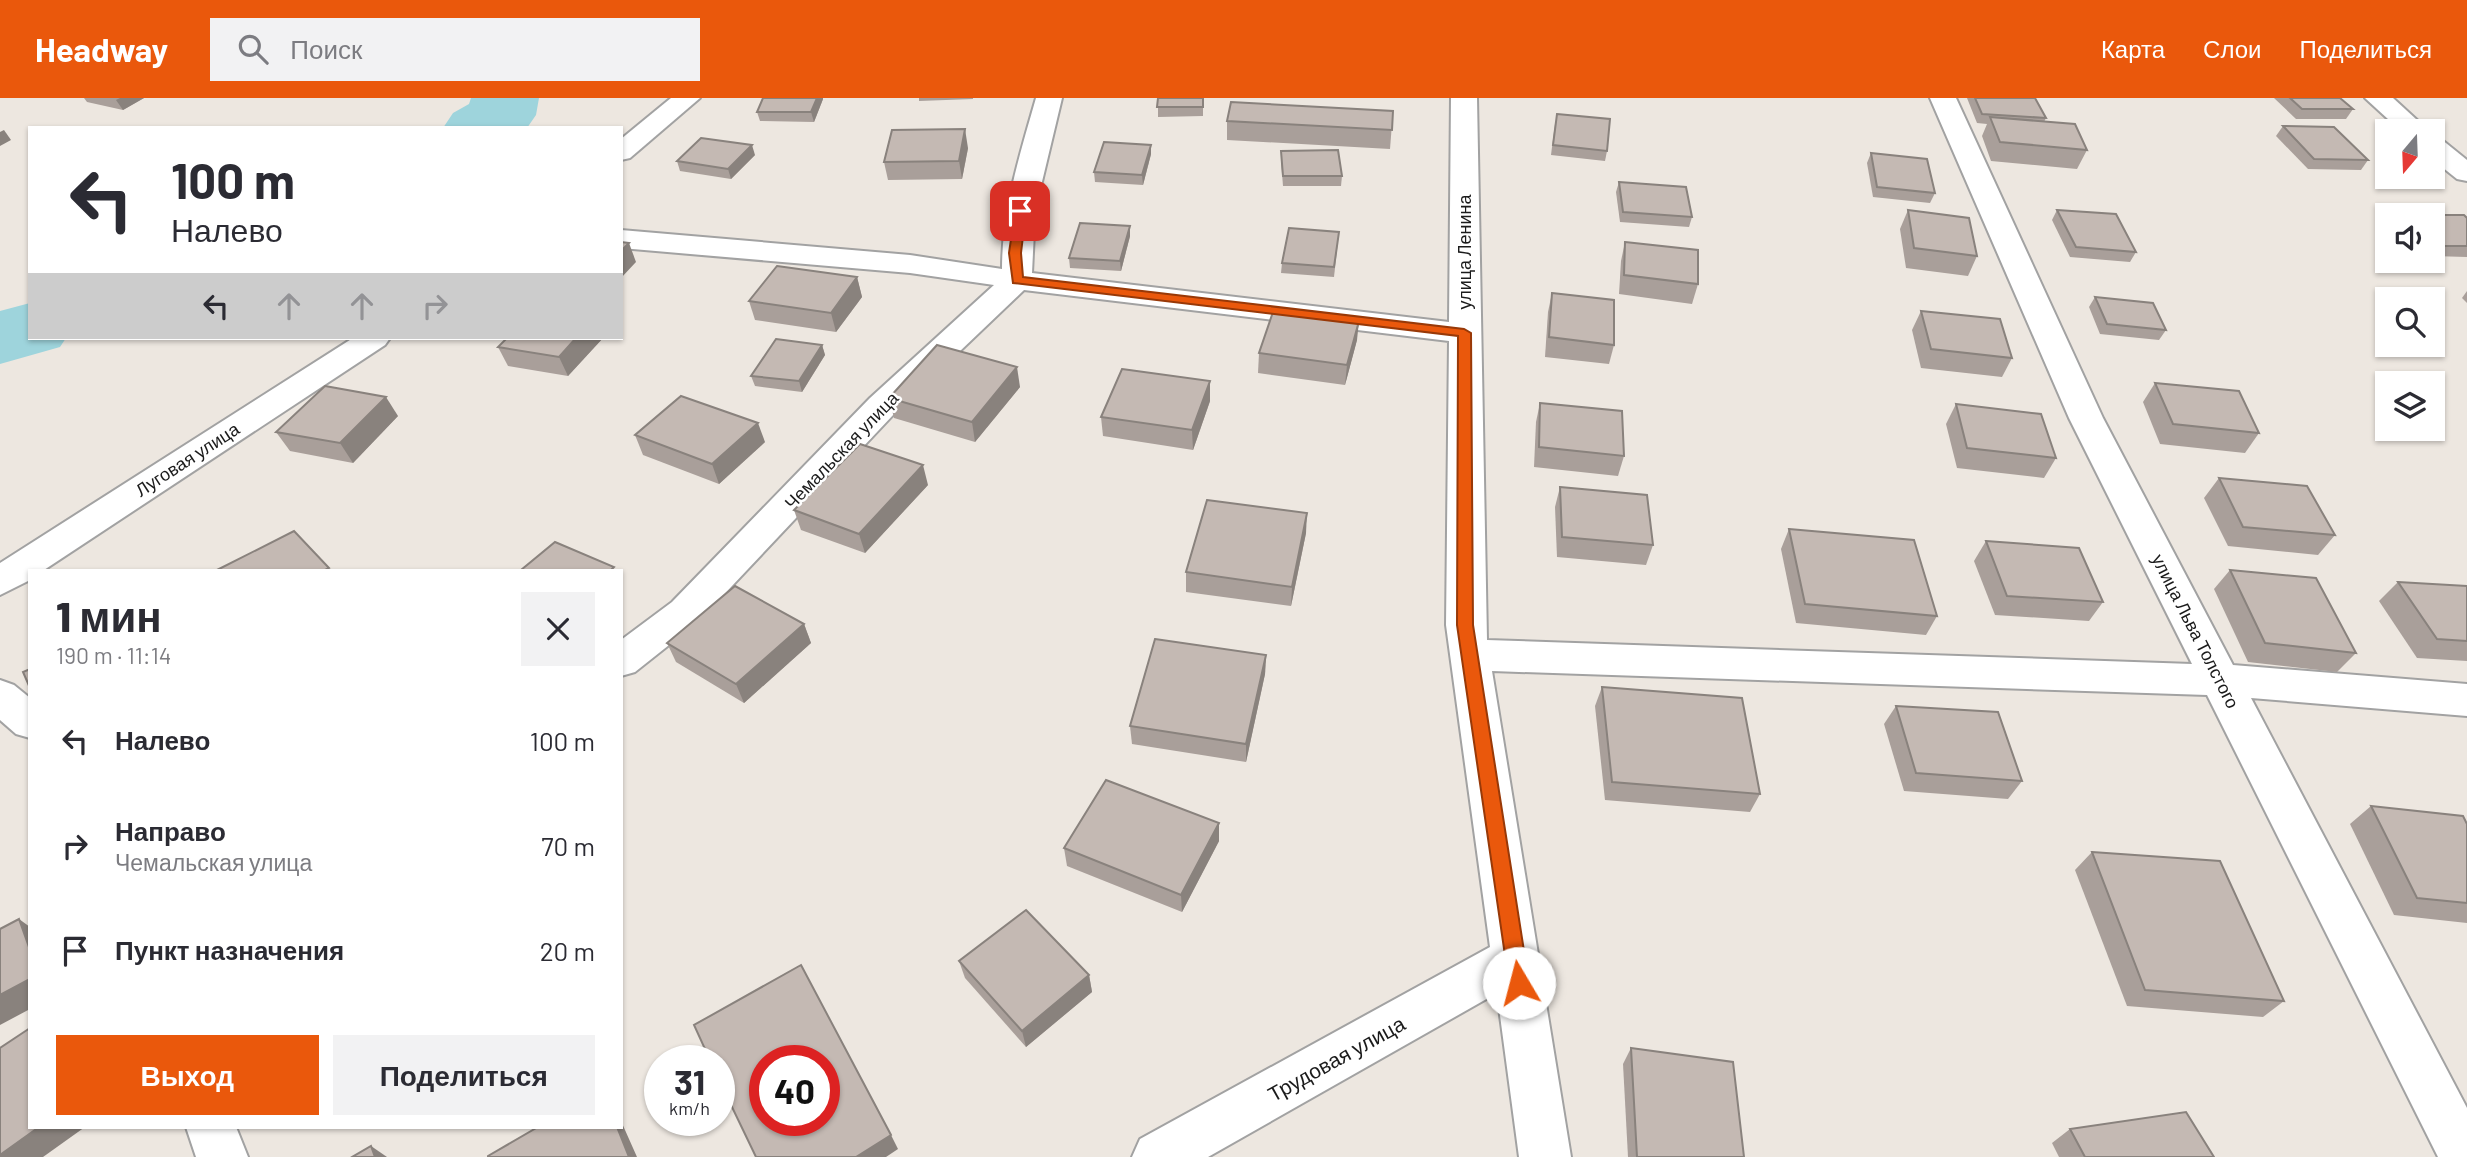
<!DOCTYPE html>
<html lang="ru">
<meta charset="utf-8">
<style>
:root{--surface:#fff;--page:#f2f2f3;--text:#2b2b33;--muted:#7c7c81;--accent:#ea580c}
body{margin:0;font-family:Barlow,sans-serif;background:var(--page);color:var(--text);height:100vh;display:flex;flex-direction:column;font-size:26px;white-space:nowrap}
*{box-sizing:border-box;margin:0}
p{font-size:23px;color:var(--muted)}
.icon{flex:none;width:38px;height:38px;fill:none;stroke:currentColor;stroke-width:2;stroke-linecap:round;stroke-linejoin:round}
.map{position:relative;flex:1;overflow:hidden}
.drawer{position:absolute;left:28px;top:471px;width:595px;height:560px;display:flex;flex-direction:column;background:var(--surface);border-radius:0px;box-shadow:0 2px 5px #0004}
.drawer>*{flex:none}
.banner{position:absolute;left:28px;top:28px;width:595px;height:214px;border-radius:0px;box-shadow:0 2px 5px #0004;background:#fff;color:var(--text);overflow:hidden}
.needle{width:46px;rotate:199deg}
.controls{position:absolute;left:2375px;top:21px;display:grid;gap:14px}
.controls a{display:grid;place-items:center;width:70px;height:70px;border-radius:0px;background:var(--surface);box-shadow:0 2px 5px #0004;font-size:35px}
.speed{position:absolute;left:644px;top:947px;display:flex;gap:14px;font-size:35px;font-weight:700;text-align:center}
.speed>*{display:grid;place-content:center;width:91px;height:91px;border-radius:50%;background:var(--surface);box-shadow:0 2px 5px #0004;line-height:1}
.speed small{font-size:18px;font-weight:400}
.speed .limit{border:10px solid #d22;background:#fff;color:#111}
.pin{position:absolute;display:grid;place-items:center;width:60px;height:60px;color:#fff;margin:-30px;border-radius:14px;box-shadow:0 4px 10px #0006}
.me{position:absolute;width:77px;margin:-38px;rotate:352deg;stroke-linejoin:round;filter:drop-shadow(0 0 5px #0008)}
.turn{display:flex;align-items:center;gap:24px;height:147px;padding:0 28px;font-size:32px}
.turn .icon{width:91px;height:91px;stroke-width:2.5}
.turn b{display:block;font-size:49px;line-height:60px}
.lanes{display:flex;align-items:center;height:66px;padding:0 28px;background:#0003;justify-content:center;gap:35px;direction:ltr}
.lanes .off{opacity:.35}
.round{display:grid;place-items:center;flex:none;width:74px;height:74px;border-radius:0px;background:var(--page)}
.summary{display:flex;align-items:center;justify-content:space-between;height:119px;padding:0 28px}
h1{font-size:42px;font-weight:800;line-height:52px}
.action{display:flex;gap:14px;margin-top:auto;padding:14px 28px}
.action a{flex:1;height:80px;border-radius:0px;background:var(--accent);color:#fff;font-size:28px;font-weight:800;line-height:80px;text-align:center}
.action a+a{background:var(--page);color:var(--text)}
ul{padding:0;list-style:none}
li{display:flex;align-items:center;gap:21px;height:105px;padding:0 28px}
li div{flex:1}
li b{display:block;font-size:26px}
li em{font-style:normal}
header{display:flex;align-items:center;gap:42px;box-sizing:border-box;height:98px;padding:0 35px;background:var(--accent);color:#fff}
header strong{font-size:33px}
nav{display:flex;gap:38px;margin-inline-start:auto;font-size:24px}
.search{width:490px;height:63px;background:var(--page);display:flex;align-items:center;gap:18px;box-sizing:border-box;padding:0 24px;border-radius:0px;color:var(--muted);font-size:26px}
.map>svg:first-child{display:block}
</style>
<header>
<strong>Headway</strong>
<div class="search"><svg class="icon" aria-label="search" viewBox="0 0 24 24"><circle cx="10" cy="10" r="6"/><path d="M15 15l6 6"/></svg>Поиск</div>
<nav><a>Карта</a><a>Слои</a><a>Поделиться</a></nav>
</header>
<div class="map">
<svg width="2467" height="1059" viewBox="0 0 2467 1059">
<rect width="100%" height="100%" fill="#ede7e0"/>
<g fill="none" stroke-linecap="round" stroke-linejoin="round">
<g fill="#9ed4dc" fill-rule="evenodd">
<path d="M 471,0 L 539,0 L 536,17 L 527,30 L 443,30 L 453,15 L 469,6 Z"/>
<path d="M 30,205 L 30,240 L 66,240 L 60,249 L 0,266 L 0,213 Z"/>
</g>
<defs>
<g id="minor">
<path d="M 671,0 L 700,0 L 630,60 L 621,62 L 621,41 Z"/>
<path d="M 1036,0 L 1062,0 L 1035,113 L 1032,175 L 1449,224 L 1451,0 L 1477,0 L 1487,542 L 2192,566 L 2069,320 L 1930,0 L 1956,0 L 2103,320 L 2233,567 L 2467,586 L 2467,618 L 2251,600 L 2467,1010 L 2467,1059 L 2438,1059 L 2207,597 L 1492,573 L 1571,1059 L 1519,1059 L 1497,895 L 1208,1059 L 1132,1059 L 1140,1041 L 1490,849 L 1446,527 L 1449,243 L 1024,192 L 894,316 L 698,524 L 635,574 L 621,578 L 621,542 L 672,504 L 870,300 L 994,187 L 910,175 L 621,150 L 621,132 L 910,157 L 1002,171 C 1002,112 1020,56 1036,0 Z"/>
<path d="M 2365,0 L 2393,0 L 2429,33 L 2401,33 Z"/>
<path d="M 2432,39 L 2441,41 L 2467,62 L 2467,83 L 2457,81 L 2432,61 Z"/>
<path d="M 353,240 L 390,240 L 385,247 L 44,472 L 30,472 L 30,482 L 0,497 L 0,465 Z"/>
<path d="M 0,582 L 14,587 L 30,600 L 30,640 L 16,636 L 0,622 Z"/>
<path d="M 186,1029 L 236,1029 L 248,1059 L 196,1059 Z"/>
</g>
</defs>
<use href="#minor" stroke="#a2a2a2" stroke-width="4"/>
<use href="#minor" fill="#fff" fill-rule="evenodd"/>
</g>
<g fill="#a99f9a">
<path d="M 84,0 L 144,0 L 123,12 L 87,4 Z"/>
<path d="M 919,0 L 973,0 L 973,1 L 919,3 Z"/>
<path d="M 1158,0 L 1203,0 L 1203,18 L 1158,19 Z"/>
<path d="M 1967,0 L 2035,0 L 2046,20 L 2044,24 L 2087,52 L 2077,71 L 1991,63 L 1982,38 L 1987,26 L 1977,25 Z"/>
<path d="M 2274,0 L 2340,0 L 2353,11 L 2346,21 L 2296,21 Z"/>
<path d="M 823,1 L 814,24 L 760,23 L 757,14 Z"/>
<path d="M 1393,13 L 1390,51 L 1227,42 L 1227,23 Z"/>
<path d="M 1555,26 L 1607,53 L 1605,63 L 1551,57 Z"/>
<path d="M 2283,28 L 2368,62 L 2361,72 L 2308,71 L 2276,38 Z"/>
<path d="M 968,50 L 962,81 L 888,82 L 884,64 Z"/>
<path d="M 1281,53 L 1342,78 L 1341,88 L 1283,88 L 1281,63 Z"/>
<path d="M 1871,55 L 1935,95 L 1930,105 L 1873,99 L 1867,65 Z"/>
<path d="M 1151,56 L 1143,87 L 1095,84 L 1094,74 Z"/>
<path d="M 755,57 L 731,81 L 680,73 L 677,63 Z"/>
<path d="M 1619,84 L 1692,119 L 1689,129 L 1620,124 L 1616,94 Z"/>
<path d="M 1908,112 L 1977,158 L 1968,178 L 1906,170 L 1900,131 Z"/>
<path d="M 2057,112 L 2136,154 L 2130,164 L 2070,159 L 2052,122 Z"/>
<path d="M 2395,117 L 2464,117 L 2467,120 L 2467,159 L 2432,158 L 2432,117 Z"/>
<path d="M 1130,128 L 1130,138 L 1121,173 L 1070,170 L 1069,160 Z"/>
<path d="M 1339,134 L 1334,179 L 1281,175 L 1282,165 Z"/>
<path d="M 1625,144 L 1698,186 L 1692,206 L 1619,196 L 1621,163 Z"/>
<path d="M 857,179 L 862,199 L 836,234 L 755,222 L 749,203 Z"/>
<path d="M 2467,193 L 2467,205 L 2462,200 Z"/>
<path d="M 1552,195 L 1614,247 L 1609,266 L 1545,259 L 1548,214 Z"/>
<path d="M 2095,199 L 2166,232 L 2159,242 L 2100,236 L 2089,209 Z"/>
<path d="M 1921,213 L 2012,260 L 2002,279 L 1921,270 L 1912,232 Z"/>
<path d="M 507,240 L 603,240 L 568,278 L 508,268 L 498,249 Z"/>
<path d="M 1357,242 L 1345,287 L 1258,275 L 1259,255 Z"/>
<path d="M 822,247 L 825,257 L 802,294 L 755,288 L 751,278 Z"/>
<path d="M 2155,285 L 2259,335 L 2245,355 L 2160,346 L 2143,304 Z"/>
<path d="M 1020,289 L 975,344 L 894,320 L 889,300 Z"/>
<path d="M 1210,303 L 1193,352 L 1103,338 L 1101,319 Z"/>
<path d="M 1540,305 L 1624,358 L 1618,378 L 1534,369 L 1536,324 Z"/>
<path d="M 1956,306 L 2056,360 L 2044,380 L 1957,370 L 1946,326 Z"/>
<path d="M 398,318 L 353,365 L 290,353 L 276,334 Z"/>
<path d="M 635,337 L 765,344 L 719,386 L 643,357 Z"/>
<path d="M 2219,380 L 2335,437 L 2318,457 L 2228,448 L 2204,400 Z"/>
<path d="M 928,387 L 865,455 L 801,432 L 794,412 Z"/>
<path d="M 1560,389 L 1653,447 L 1646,467 L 1557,459 L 1555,409 Z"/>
<path d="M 1789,431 L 1937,518 L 1926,537 L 1796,525 L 1781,451 Z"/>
<path d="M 1306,435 L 1291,508 L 1186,494 L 1186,474 Z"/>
<path d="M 1986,443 L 2103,504 L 2089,523 L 1995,517 L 1974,463 Z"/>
<path d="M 2230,472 L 2356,555 L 2337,574 L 2248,564 L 2214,491 Z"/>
<path d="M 2398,484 L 2467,488 L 2467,563 L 2417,560 L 2379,503 Z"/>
<path d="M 804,526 L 811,545 L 744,605 L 676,564 L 667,545 Z"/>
<path d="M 1266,557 L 1265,576 L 1246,664 L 1132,646 L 1130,628 Z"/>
<path d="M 1602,589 L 1760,696 L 1750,714 L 1605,702 L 1595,608 Z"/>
<path d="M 1896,608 L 2022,683 L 2008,701 L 1904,693 L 1884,626 Z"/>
<path d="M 2371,708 L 2467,726 L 2467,825 L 2394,817 L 2350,726 Z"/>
<path d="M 1219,743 L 1182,814 L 1067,768 L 1064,750 Z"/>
<path d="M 2092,754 L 2284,903 L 2263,919 L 2127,908 L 2075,772 Z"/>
<path d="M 959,863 L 1089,877 L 1092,894 L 1026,949 L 965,880 Z"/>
<path d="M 1631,950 L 1744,1059 L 1628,1059 L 1623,966 Z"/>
<path d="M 2070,1031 L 2214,1059 L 2059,1059 L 2052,1045 Z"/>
</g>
<g fill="#89827d">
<path d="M 120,0 L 144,0 L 123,12 L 116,2 Z"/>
<path d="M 817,0 L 823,0 L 823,1 L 814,24 L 811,14 Z"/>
<path d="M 965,31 L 968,50 L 962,81 L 959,63 Z"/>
<path d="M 4,32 L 11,42 L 0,48 L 0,34 Z"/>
<path d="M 752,47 L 755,57 L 731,81 L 728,71 Z"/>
<path d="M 1151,47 L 1151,56 L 1143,87 L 1142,77 Z"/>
<path d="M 1130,128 L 1130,138 L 1121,173 L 1120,163 Z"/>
<path d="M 629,145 L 636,164 L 621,180 L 621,153 Z"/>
<path d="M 857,179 L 862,199 L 836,234 L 831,215 Z"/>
<path d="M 1359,223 L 1357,242 L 1345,287 L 1347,267 Z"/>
<path d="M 576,240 L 603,240 L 568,278 L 559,259 Z"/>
<path d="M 822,247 L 825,257 L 802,294 L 799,283 Z"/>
<path d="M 1017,269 L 1020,289 L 975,344 L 972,324 Z"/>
<path d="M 1210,283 L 1210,303 L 1193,352 L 1192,332 Z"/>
<path d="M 386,299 L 398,318 L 353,365 L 340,345 Z"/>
<path d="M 758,325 L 765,344 L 719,386 L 712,366 Z"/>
<path d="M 923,367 L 928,387 L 865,455 L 859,436 Z"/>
<path d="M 1307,415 L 1306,435 L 1291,508 L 1292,489 Z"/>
<path d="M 804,526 L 811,545 L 744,605 L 736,586 Z"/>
<path d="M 1266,557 L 1265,576 L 1246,664 L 1246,646 Z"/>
<path d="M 1219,725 L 1219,743 L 1182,814 L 1181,797 Z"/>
<path d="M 19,821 L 30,829 L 30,852 Z"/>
<path d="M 1089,877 L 1092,894 L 1026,949 L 1022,933 Z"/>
<path d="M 30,881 L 30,911 L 0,927 L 0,897 Z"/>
<path d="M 621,1023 L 637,1059 L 629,1059 L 617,1029 L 621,1029 Z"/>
<path d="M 39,1029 L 85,1029 L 43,1059 L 0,1059 L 0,1057 Z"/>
<path d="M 891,1037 L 898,1051 L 886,1059 L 856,1059 Z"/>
<path d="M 371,1048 L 387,1059 L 375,1059 Z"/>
</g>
<g fill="#c4b9b3" stroke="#89827d" stroke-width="2" fill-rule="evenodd">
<path d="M 763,0 L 817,0 L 811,14 L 757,14 Z"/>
<path d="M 1158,0 L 1203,0 L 1203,9 L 1157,9 Z"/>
<path d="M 1975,0 L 2035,0 L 2046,20 L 1982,16 Z"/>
<path d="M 2290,0 L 2340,0 L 2353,11 L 2302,11 Z"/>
<path d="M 1231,4 L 1393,13 L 1392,32 L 1227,23 Z"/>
<path d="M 1557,16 L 1610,21 L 1607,53 L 1553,47 Z"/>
<path d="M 1990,19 L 2075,26 L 2087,52 L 2000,44 Z"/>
<path d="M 2283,28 L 2334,29 L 2368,62 L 2314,61 Z"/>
<path d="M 965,31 L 959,63 L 884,64 L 892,32 Z"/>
<path d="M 701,40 L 752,47 L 728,71 L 677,63 Z"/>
<path d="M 1104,44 L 1151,47 L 1142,77 L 1094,74 Z"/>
<path d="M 1338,52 L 1342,78 L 1283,78 L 1281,53 Z"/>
<path d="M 1871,55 L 1927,61 L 1935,95 L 1877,89 Z"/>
<path d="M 1619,84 L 1686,89 L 1692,119 L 1623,114 Z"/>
<path d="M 1908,112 L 1969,120 L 1977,158 L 1914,150 Z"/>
<path d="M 2057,112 L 2116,116 L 2136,154 L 2076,149 Z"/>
<path d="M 2396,117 L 2464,117 L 2467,120 L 2467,148 L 2432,148 L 2432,117 Z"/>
<path d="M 1080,125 L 1130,128 L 1120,163 L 1069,160 Z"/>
<path d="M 1289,130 L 1339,134 L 1334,169 L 1282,165 Z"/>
<path d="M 621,144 L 629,145 L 621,153 Z"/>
<path d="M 1625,144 L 1698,152 L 1698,186 L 1624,177 Z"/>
<path d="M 777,168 L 857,179 L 831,215 L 749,203 Z"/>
<path d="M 1552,195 L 1614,202 L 1614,247 L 1549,239 Z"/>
<path d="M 2095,199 L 2153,205 L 2166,232 L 2107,226 Z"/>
<path d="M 1274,211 L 1359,223 L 1347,267 L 1259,255 Z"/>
<path d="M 1921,213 L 2000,221 L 2012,260 L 1931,251 Z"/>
<path d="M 507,240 L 576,240 L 559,259 L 498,249 Z"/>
<path d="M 776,241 L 822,247 L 799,283 L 751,278 Z"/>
<path d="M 937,247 L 1017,269 L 972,324 L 889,300 Z"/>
<path d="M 1122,271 L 1210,283 L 1192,332 L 1101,319 Z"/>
<path d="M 2155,285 L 2239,293 L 2259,335 L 2173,326 Z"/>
<path d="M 325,288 L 386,299 L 340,345 L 276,334 Z"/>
<path d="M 681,298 L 758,325 L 712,366 L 635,337 Z"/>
<path d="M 1540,305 L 1622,313 L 1624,358 L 1539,349 Z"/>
<path d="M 1956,306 L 2041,316 L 2056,360 L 1967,350 Z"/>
<path d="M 860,346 L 923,367 L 859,436 L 794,412 Z"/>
<path d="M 2219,380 L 2307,388 L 2335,437 L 2243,429 Z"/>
<path d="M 1560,389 L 1647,397 L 1653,447 L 1562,439 Z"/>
<path d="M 1207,402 L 1307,415 L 1292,489 L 1186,474 Z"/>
<path d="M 1789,431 L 1914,442 L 1937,518 L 1805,506 Z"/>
<path d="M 294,433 L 329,470 L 325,472 L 217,472 Z"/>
<path d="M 1986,443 L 2079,450 L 2103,504 L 2007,498 Z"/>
<path d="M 555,444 L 614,469 L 611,472 L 521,472 Z"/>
<path d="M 2230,472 L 2316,480 L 2356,555 L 2265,545 Z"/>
<path d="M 2398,484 L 2467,488 L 2467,543 L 2437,541 Z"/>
<path d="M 735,488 L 804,526 L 736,586 L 667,545 Z"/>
<path d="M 1155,541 L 1266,557 L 1246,646 L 1130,628 Z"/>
<path d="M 30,571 L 30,590 L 23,574 Z"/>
<path d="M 1602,589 L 1742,600 L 1760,696 L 1612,684 Z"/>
<path d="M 1896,608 L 1998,614 L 2022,683 L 1916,675 Z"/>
<path d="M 1106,682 L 1219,725 L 1181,797 L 1064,750 Z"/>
<path d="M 2371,708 L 2463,718 L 2467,726 L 2467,805 L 2417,800 Z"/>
<path d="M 2092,754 L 2220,763 L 2284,903 L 2145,892 Z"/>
<path d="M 1026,812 L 1089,877 L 1022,933 L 959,863 Z"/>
<path d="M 19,821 L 30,852 L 30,881 L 0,897 L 0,831 Z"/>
<path d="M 801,867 L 891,1037 L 856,1059 L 756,1059 L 719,982 L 719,962 L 710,962 L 694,927 ZM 765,962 L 824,962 L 824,1022 L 765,1022 Z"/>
<path d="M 30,930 L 30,1029 L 39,1029 L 0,1057 L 0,950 Z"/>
<path d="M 1631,950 L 1733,964 L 1744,1059 L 1637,1059 Z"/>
<path d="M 2186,1014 L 2214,1059 L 2085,1059 L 2070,1031 Z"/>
<path d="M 538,1029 L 617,1029 L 629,1059 L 488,1059 L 488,1058 Z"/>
<path d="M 371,1048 L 375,1059 L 352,1059 Z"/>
</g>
<path fill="#ea580c" stroke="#983908" stroke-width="2" d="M 1020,110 L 1026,113 L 1021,155 L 1023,179 L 1464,231 L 1471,235 L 1473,527 L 1529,885 L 1526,892 L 1519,894 L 1512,892 L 1509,885 L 1457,527 L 1458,238 L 1013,185 L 1009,155 L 1015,113 Z"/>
<g text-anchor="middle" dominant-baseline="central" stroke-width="5" stroke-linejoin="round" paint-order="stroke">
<g font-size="18" fill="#1b1b1b" stroke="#fff">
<text transform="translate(1464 154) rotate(-90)">улица Ленина</text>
<text transform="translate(841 352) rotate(-46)">Чемальская улица</text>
<text transform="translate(187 361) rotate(-33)">Луговая улица</text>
<text transform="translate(2196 533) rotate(63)">улица Льва Толстого</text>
</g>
<g font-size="21" fill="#1b1b1b" stroke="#fff">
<text transform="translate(1336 960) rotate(-29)">Трудовая улица</text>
</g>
</g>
</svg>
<div class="controls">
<a><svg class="needle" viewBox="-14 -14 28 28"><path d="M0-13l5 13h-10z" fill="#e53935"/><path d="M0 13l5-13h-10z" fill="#7c7c81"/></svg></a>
<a><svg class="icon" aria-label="sound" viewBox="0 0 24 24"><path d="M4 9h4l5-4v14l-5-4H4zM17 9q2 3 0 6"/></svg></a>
<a><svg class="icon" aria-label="search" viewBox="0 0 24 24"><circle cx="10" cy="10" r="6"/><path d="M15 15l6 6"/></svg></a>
<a><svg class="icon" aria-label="layers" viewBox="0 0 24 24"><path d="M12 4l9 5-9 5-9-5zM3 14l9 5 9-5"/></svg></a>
</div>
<div class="speed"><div>31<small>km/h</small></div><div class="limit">40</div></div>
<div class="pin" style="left:1020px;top:113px;background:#d93025"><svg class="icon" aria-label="arrive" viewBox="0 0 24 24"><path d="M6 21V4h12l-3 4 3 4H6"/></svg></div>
<svg class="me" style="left:1519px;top:885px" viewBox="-20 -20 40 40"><circle r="19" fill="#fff"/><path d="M0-13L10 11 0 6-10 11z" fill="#ea580c"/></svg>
<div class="banner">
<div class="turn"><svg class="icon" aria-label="left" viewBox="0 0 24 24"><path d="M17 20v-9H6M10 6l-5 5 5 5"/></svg><div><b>100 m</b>Налево</div></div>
<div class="lanes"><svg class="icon" aria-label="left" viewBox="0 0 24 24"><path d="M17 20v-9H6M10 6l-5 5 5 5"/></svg><svg class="icon off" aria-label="ahead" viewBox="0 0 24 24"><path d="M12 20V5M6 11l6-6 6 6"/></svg><svg class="icon off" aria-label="ahead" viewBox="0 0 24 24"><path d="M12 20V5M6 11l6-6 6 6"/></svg><svg class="icon off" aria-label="right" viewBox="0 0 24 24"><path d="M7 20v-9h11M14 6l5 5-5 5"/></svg></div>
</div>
<section class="drawer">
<div class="summary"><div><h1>1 мин</h1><p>190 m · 11:14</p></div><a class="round"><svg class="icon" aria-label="close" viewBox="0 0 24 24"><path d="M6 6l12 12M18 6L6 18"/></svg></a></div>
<ul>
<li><svg class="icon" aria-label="left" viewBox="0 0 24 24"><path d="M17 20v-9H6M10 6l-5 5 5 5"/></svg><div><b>Налево</b></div><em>100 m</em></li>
<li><svg class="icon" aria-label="right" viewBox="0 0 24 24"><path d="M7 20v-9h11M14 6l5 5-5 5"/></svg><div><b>Направо</b><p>Чемальская улица</p></div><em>70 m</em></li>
<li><svg class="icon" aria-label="arrive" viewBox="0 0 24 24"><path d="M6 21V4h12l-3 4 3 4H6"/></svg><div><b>Пункт назначения</b></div><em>20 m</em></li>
</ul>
<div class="action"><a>Выход</a><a>Поделиться</a></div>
</section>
</div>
